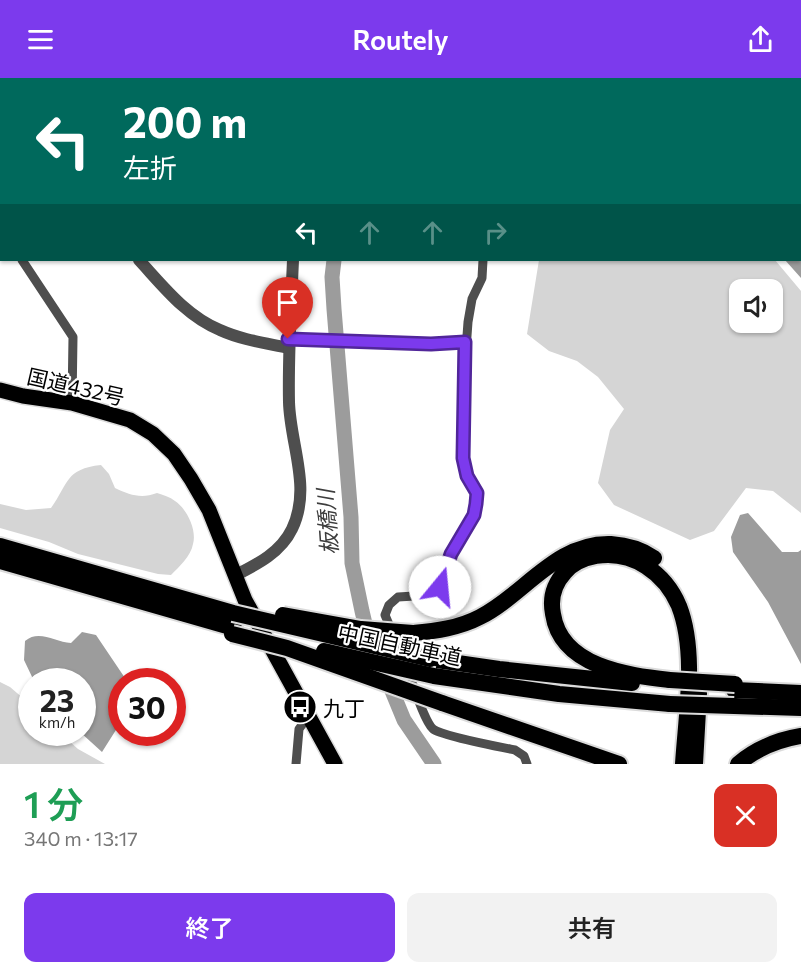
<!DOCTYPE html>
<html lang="ja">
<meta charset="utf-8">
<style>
:root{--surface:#fff;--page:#f2f2f2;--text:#222;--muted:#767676;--accent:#7c3aed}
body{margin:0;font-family:Commissioner,"Noto Sans JP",sans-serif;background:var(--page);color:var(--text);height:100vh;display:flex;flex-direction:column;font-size:22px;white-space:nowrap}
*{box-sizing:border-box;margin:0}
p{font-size:20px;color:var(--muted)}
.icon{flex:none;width:33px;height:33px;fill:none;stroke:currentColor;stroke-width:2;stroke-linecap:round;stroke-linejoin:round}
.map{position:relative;height:686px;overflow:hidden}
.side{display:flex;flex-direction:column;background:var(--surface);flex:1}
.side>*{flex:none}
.hud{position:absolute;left:0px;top:0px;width:801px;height:183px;box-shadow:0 2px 4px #0004;background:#00695c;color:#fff;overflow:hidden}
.tools{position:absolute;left:729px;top:201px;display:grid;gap:12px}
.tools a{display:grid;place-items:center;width:54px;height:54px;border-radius:12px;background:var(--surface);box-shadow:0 2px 4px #0004;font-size:30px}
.speed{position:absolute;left:18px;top:590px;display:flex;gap:12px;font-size:30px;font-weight:700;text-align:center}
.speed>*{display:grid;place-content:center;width:78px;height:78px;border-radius:50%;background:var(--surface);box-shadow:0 2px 4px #0004;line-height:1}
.speed small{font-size:15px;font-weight:400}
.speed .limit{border:9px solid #d22;background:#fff;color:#111}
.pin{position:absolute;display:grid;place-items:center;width:51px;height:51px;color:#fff;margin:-62px -26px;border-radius:50% 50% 50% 0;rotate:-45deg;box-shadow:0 0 6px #0007}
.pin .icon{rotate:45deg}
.me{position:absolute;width:66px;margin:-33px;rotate:17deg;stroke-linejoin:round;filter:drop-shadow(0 0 4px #0008)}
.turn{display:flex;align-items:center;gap:21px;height:126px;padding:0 24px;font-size:27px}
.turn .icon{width:78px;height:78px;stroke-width:2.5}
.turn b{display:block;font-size:42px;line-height:51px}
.lanes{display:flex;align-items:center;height:57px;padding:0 24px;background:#0003;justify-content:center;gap:30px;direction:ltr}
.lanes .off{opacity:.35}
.round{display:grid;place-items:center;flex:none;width:63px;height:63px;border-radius:12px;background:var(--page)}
.headline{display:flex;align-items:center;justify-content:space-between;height:102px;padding:0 24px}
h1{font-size:36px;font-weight:600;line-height:45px;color:#1e9e55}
.button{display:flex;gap:12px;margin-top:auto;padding:12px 24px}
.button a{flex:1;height:69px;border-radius:12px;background:var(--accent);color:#fff;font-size:24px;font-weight:600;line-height:69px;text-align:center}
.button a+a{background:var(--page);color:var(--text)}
header{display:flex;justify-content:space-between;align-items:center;height:78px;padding:0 24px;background:var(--accent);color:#fff;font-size:27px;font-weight:600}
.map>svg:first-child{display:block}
</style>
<header><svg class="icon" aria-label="menu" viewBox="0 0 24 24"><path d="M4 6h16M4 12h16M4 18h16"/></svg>Routely<svg class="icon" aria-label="share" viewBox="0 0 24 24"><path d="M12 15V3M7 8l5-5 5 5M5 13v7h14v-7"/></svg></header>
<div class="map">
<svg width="801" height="686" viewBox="0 0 801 686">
<rect width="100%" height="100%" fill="#fff"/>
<g fill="#d5d5d5" fill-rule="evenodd">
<path d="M 691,0 L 801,0 L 801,94 L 800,2 Z"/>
<path d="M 539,182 L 775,182 L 801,213 L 801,435 L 773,413 L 746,410 L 714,453 L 690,462 L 614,427 L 598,405 L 610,352 L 624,331 L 598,299 L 577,283 L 549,273 L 527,256 ZM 740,212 L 772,212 L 772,244 L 740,244 Z"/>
<path d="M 101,387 L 109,396 L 115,410 C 130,417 141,421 157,415 C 163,417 170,419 175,423 C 187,431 197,452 193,466 C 191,478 179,489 171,497 L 158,496 L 78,476 L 49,464 L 0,450 L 0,426 L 26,432 L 51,430 C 69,405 65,391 101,387 Z"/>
<path d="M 0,604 L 10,609 L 31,627 L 32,654 L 59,654 L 78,671 L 105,686 L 0,686 Z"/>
</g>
<g fill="#9c9c9c">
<path d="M 800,104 L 801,105 L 801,200 L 785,182 L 800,182 Z"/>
<path d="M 748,435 L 782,474 L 798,474 L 801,472 L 801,586 L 768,524 L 733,474 L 731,459 L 740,437 Z"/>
<path d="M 82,554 L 96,557 L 127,603 L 122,603 L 121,644 L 102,674 L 80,654 L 82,654 L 82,603 L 34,603 L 24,582 L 25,563 C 39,551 55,564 71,565 Z"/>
</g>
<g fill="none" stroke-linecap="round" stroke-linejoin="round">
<g stroke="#9c9c9c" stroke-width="15">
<path d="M 348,2 L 348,0"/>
<path d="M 334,182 L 332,199 L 334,231 L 351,439 L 352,485 L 362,533 L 366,550 L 404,642 L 434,686"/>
</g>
<defs>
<path id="trunk" d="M 0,312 L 23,318 L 72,325 L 130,342 L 153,356 L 174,376 L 191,401 L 209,432 L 245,522 L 335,686"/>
<g id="motorway">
<path d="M 0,468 L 233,535"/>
<path d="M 0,483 L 234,550"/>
<path d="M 413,555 C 436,553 459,550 480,539 C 524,517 556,464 611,466 C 626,467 641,471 654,480"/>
<path d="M 430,581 L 499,591 L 632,605"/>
<path d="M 434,598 L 559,616 L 670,626"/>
<path d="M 670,602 C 627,597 561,589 553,536 C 550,521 554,506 565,494 C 573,485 585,480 596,478 C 633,472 665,495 679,528 C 697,574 686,638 683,686"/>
<path d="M 734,612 L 801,615"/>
<path d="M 442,625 L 619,686"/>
<path d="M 734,628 L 801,630"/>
<path d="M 695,686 L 699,615"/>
<path d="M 738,686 C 757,670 777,662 801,658"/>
</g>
</defs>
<use href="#trunk" stroke="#dbdbdb" stroke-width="18"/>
<use href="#motorway" stroke="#dbdbdb" stroke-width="20"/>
<g stroke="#4e4e4e" stroke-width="9">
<path d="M 503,2 L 503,0"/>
<path d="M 0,156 L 2,158"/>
<path d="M 22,182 L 73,259 L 72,325"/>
<path d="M 288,261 L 431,266 L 465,264"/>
<path d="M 401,575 L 385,537 L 389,527 L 398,519 L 431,517 L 440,509 L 451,476 L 474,437 L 476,415 L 467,398 L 463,380 L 463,313 L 468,244 L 472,221 L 482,200 L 483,182"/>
<path d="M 407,590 C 412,603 424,643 433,651 C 442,658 500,669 515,672 L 524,678 L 527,686"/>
<path d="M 296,686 L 299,651 L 309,637"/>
</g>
<g stroke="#4e4e4e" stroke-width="12">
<path d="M 13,0 L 14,2"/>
<path d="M 271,2 L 271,0"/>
<path d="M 139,182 C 163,208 186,238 220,252 C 242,262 266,265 289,270"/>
<path d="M 236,497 C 258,486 281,474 292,451 C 312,410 290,366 289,324 C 288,276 291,229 293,182"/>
</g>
<use href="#trunk" stroke="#000" stroke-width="15"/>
<use href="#motorway" stroke="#000" stroke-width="16"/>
<defs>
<g id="motorway-bridge">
<path d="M 233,535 L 430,581"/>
<path d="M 283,537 L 361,551 L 413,555"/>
<path d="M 232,556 L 287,570 L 442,625"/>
<path d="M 324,573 L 434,598"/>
<path d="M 670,602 L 735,606"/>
<path d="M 670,626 L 734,628"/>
</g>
</defs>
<use href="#motorway-bridge" stroke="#dbdbdb" stroke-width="20" stroke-linecap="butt"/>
<use href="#motorway-bridge" stroke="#000" stroke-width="16"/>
</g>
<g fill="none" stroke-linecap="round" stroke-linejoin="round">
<defs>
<path id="route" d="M 288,261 L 431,266 L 465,264 L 463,380 L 467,398 L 477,415 L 476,426 L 474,437 L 451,476 L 440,509"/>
</defs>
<use href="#route" stroke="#51269a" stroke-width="15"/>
<use href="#route" stroke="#7c3aed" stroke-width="10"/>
</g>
<defs>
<symbol id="bus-disc" viewBox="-11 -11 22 22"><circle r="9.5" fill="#000" stroke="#fff"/><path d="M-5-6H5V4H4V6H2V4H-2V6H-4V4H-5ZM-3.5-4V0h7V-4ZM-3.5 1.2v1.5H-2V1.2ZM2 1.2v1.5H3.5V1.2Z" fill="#fff"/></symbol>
</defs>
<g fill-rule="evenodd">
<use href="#bus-disc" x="281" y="610" width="38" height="38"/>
</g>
<g text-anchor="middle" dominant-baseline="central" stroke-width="4.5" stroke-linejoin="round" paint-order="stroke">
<g font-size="21" fill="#000" stroke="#fff">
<text transform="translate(76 308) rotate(13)">国道432号</text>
<text transform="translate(400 566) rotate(12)">中国自動車道</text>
</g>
<g font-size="21" fill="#000" stroke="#fff" text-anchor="start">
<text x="323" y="629">九丁</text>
</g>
<g font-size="22" font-style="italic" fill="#3d3d3d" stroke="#fff">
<text transform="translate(327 444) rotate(-94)">板橋川</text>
</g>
</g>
</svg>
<div class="tools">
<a><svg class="icon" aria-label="sound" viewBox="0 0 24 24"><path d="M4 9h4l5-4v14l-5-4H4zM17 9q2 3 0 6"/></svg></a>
</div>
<div class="speed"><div>23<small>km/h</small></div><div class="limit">30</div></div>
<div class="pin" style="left:288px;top:261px;background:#d93025"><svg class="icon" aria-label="arrive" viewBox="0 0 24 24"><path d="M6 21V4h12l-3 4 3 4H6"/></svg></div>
<svg class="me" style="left:440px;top:509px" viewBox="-20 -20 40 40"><circle r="19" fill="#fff"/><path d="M0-13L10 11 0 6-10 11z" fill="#7c3aed"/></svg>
<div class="hud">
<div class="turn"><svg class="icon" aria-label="left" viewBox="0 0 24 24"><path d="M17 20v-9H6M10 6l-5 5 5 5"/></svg><div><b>200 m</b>左折</div></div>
<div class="lanes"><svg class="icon" aria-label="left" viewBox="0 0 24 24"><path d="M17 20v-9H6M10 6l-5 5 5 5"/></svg><svg class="icon off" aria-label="ahead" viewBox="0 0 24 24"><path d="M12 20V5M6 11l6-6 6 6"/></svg><svg class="icon off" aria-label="ahead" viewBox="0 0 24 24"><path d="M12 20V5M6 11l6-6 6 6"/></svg><svg class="icon off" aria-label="right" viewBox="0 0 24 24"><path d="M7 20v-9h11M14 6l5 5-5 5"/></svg></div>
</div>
</div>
<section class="side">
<div class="headline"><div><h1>1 分</h1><p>340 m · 13:17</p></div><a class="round" style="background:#d93025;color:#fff"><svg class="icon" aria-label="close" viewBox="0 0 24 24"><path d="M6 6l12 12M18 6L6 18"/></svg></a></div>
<div class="button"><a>終了</a><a>共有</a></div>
</section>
